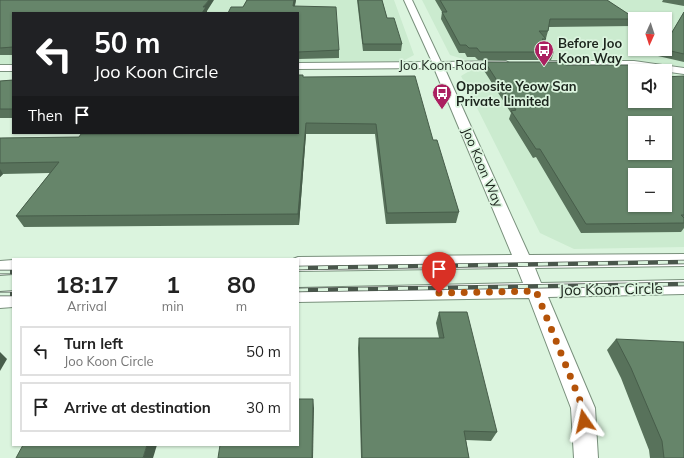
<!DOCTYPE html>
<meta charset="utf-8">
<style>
:root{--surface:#fff;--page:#f6f6f6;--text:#222;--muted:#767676;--line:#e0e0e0}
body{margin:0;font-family:Mulish,sans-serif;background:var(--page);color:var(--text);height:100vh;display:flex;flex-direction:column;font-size:15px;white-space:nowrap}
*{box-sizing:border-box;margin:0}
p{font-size:13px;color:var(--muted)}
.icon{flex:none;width:22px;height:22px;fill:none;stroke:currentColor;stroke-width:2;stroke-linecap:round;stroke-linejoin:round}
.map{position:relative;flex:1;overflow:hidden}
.sheet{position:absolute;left:12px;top:258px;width:287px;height:188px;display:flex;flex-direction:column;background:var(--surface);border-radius:0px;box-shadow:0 1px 3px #0004}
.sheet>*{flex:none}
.hud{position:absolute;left:12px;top:12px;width:287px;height:122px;border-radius:0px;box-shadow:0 1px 3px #0004;background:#202124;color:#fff;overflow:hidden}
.needle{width:26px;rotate:183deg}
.buttons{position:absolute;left:628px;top:12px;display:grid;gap:8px}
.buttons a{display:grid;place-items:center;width:44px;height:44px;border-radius:0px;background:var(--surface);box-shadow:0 1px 3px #0004;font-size:20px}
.pin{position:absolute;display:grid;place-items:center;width:34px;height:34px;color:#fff;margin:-41px -17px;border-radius:50% 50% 50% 0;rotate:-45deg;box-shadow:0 0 4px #0007}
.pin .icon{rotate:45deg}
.me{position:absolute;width:44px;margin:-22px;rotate:349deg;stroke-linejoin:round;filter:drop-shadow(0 0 3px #0008)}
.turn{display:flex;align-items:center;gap:14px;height:84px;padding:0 16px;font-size:18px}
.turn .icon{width:52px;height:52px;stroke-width:2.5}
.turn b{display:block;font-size:28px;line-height:34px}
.then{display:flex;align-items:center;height:38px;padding:0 16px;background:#0003;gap:8px;font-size:15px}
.eta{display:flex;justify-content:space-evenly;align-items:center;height:68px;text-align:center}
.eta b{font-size:24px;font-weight:700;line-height:28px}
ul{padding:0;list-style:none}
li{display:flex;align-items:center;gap:12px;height:50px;margin:0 8px 6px;padding:0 8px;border:2px solid var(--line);border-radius:0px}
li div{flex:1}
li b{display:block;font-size:15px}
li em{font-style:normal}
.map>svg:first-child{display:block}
</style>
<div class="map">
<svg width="684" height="458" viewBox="0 0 684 458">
<rect width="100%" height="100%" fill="#dbf4de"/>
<g fill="#cbebcf" fill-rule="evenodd">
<path d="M 0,0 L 394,0 L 414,55 L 403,61 L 298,62 L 298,13 L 13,13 L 13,64 L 0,64 Z"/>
<path d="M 422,0 L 684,0 L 684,67 L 652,62 L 616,59 L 466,60 L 450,55 ZM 635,19 L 665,19 L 665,49 L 635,49 Z"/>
<path d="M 620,69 L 652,71 L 635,71 L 635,101 L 665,101 L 665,73 L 684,76 L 684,247 L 574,249 L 540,233 L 461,76 L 471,70 ZM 635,123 L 665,123 L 665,153 L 635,153 ZM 635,175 L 665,175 L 665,205 L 635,205 Z"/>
</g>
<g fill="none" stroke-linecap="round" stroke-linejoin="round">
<defs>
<g id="minor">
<path d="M 404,0 L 412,0 L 441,62 L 506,61 L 511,64 L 506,67 L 444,67 L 529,255 L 684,254 L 684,266 L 535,268 L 541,283 L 684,280 L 684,294 L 548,297 L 595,408 L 598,458 L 574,458 L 571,408 L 529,298 L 298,302 L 298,288 L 523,283 L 517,268 L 298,271 L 298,259 L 293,259 L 298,257 L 512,255 L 434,68 L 298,69 L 298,63 L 432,62 Z"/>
<path d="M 544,61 L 634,61 L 684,68 L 684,74 L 634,67 L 541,66 L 539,64 Z"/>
<rect x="0" y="65" width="13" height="6"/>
<path d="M 13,260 L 13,274 L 0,275 L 0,261 Z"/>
<path d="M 13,291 L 13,307 L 0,308 L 0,292 Z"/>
</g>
</defs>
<use href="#minor" stroke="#79907c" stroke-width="2"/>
<use href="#minor" fill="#fff" fill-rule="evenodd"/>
<defs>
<g id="rail">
<path d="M 298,268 L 684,262"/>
<path d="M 0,272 L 13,272"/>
<path d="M 298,290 L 684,284"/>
<path d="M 0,294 L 13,294"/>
</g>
</defs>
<use href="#rail" stroke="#49564b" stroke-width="4.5"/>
<use href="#rail" stroke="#dbf4de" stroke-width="3" stroke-dasharray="10" stroke-linecap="butt"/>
</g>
<g fill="#58725b">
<path d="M 0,0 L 207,11 L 13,13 L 13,55 L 0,55 Z"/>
<path d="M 247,0 L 296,0 L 295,6 L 339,50 L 339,58 L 298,59 L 298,13 L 243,7 Z"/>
<path d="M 357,0 L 382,0 L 387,18 L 402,44 L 401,51 L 363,51 Z"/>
<path d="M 435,0 L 607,0 L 635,19 L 635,21 L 633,26 L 549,27 L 548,31 L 545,42 L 554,52 L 551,60 L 478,60 L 475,57 L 467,57 L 465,53 L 459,53 L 441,19 L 442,12 Z"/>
<path d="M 663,0 L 684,0 L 684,6 L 662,2 Z"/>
<path d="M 684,12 L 684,62 L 658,56 L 662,49 Z"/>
<path d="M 485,62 L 566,65 L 635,101 L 684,76 L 684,228 L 681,232 L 581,233 L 536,157 L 533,158 L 509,119 L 511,113 L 483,69 Z"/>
<path d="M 303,77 L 433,140 L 459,212 L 456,223 L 386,224 L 375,134 L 306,134 L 299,225 L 24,227 L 16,216 L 50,173 L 3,174 L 0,177 L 0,138 L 79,137 L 199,133 Z"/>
<path d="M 13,80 L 13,118 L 0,118 L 0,81 Z"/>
<path d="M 439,312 L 497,432 L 491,441 L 466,440 L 469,458 L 361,458 L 358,348 L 359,338 L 439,338 L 436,323 Z"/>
<path d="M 616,339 L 684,458 L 650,458 L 649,450 L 621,378 L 607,350 Z"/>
</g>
<g fill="#475d4a">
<path d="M 209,0 L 214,0 L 207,11 L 207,13 L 202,13 L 203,7 Z"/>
<path d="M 294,0 L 296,0 L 293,12 L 293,6 Z"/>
<path d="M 306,123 L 306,134 L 299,225 L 298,214 Z"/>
<path d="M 0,169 L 3,174 L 0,177 Z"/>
<path d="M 0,352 L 7,359 L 0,371 Z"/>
<path d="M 313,399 L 314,408 L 313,458 L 312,458 Z"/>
<path d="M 147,445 L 157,445 L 153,458 L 143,458 Z"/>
</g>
<g fill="#66856a" stroke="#475d4a" fill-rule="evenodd">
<path d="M 0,0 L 209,0 L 203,7 L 206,7 L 202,13 L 13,13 L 13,47 L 0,48 Z"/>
<path d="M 247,0 L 294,0 L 293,6 L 336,7 L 339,50 L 298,52 L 298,13 L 228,13 L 231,7 L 243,7 Z"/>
<path d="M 358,0 L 382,0 L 387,18 L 394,18 L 402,44 L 363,44 Z"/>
<path d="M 440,0 L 607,0 L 636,19 L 550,19 L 548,31 L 539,31 L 546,39 L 542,39 L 554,52 L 480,52 L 477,48 L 469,48 L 466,45 L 460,45 L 442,12 L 447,12 Z"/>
<path d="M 684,12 L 684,54 L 662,49 L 665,49 L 665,44 Z"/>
<path d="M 485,62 L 562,62 L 566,65 L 632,65 L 640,71 L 635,71 L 635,101 L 665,101 L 665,77 L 684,76 L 684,215 L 681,215 L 684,218 L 684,223 L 586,224 L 540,149 L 536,149 L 511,111 L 516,110 ZM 635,123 L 665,123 L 665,153 L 635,153 ZM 635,175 L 665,175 L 665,205 L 635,205 Z"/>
<path d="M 298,75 L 303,75 L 303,77 L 415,76 L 433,140 L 437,140 L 459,212 L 387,213 L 376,124 L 306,123 L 298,214 L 16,216 L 59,162 L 0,163 L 0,138 L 79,137 L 81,134 L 298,133 Z"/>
<path d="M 13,80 L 13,109 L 0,109 L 0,81 Z"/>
<path d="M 439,312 L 467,312 L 497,432 L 464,431 L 469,458 L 362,458 L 359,338 L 444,338 Z"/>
<path d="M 616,339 L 684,342 L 684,458 L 664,458 L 662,441 L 631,368 Z"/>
<path d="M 298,399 L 313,399 L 312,458 L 218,458 L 220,445 L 298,445 Z"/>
<path d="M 23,445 L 147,445 L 143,458 L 16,458 Z"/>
</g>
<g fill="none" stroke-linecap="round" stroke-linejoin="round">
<path stroke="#b45309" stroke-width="7" stroke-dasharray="0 12.6" d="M 439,293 L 536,291 L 583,408 L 584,421"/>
</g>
<defs>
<symbol id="bus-pin" viewBox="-11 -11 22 30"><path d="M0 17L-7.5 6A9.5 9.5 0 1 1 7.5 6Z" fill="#ab1f60" stroke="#dbf4de"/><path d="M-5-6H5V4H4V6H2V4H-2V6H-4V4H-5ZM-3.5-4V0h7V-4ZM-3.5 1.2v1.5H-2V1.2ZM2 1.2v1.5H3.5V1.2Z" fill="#fff"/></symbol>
</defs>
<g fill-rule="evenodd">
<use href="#bus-pin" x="533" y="39" width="22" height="30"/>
<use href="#bus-pin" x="431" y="82" width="22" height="30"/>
</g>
<g text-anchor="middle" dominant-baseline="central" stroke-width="3.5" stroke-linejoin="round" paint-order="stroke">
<g font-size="13" font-weight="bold" fill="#1b241c" stroke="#dbf4de" text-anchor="start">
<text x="558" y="43">Before Joo<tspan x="558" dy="15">Koon Way</tspan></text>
<text x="456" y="86">Opposite Yeow San<tspan x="456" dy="15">Private Limited</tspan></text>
</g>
<g font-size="13" fill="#1b241c" stroke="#dbf4de">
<text x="443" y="65">Joo Koon Road</text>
<text transform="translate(483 167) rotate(67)">Joo Koon Way</text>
</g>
<g font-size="15" fill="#1b241c" stroke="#dbf4de">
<text transform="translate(611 289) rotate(-1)">Joo Koon Circle</text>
</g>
</g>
</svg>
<div class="buttons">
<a><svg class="needle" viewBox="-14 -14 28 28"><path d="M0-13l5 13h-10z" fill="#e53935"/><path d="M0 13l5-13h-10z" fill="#767676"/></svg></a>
<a><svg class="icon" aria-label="sound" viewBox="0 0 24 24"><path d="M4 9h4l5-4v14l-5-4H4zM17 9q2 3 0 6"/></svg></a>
<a>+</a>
<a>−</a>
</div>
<div class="pin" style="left:439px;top:293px;background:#d93025"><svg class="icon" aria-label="arrive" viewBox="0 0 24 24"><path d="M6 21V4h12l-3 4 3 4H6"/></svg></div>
<svg class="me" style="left:584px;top:421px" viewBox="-20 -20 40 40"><path d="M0-17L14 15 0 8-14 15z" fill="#b45309" stroke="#fff" stroke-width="4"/></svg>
<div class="hud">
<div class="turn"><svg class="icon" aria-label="left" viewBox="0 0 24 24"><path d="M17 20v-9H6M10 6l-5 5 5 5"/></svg><div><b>50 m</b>Joo Koon Circle</div></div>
<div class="then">Then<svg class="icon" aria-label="arrive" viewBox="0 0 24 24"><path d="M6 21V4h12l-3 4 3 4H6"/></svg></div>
</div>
<section class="sheet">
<div class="eta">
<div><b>18:17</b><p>Arrival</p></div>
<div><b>1</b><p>min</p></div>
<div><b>80</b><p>m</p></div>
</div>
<ul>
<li><svg class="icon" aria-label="left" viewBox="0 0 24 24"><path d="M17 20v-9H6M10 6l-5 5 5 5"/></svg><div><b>Turn left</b><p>Joo Koon Circle</p></div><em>50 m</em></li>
<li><svg class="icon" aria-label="arrive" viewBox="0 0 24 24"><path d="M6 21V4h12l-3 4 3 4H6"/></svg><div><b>Arrive at destination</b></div><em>30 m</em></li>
</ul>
</section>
</div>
